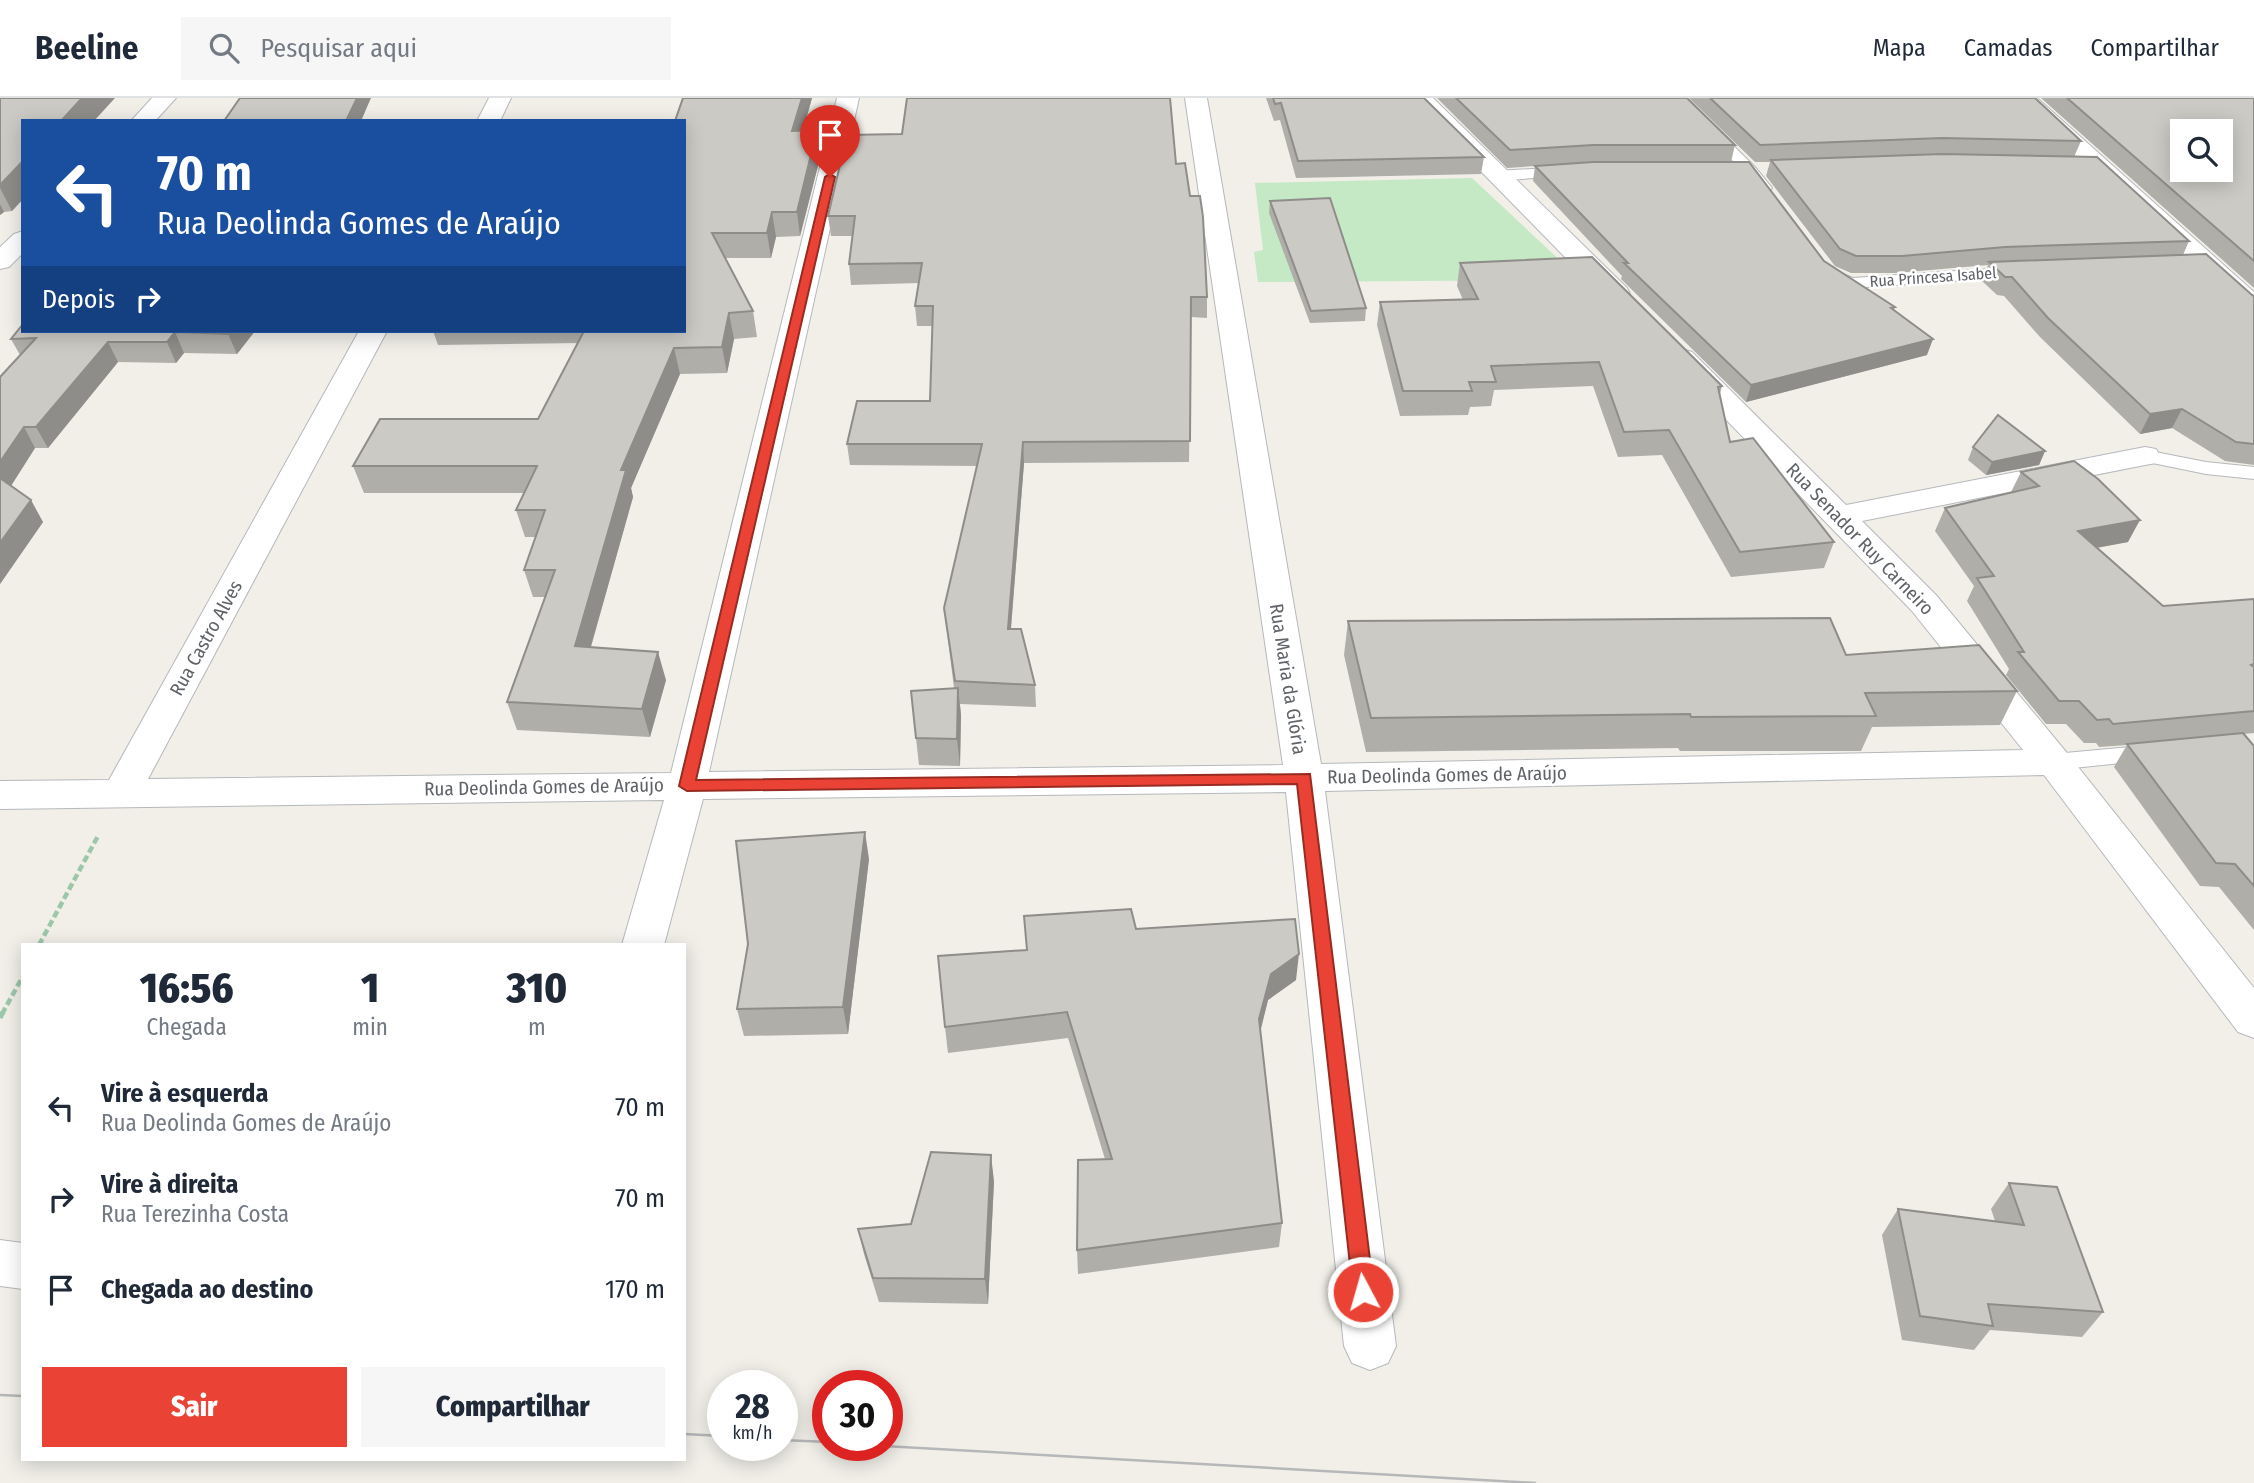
<!DOCTYPE html>
<html lang="pt">
<meta charset="utf-8">
<style>
:root{--surface:#fff;--page:#f6f6f7;--text:#1f2937;--muted:#747a83;--line:#e0e1e3;--accent:#ea4335}
body{margin:0;font-family:"Fira Sans Condensed",sans-serif;background:var(--page);color:var(--text);height:100vh;display:flex;flex-direction:column;font-size:26px;white-space:nowrap}
*{box-sizing:border-box;margin:0}
p{font-size:23px;color:var(--muted)}
.icon{flex:none;width:38px;height:38px;fill:none;stroke:currentColor;stroke-width:2;stroke-linecap:round;stroke-linejoin:round}
.map{position:relative;flex:1;overflow:hidden}
.details{position:absolute;left:21px;top:845px;width:665px;height:518px;display:flex;flex-direction:column;background:var(--surface);border-radius:0px;box-shadow:0 4px 18px #0003}
.details>*{flex:none}
.hud{position:absolute;left:21px;top:21px;width:665px;height:214px;border-radius:0px;box-shadow:0 4px 18px #0003;background:#1a4fa0;color:#fff;overflow:hidden}
.tools{position:absolute;left:2170px;top:21px;display:grid;gap:14px}
.tools a{display:grid;place-items:center;width:63px;height:63px;border-radius:0px;background:var(--surface);box-shadow:0 4px 18px #0003;font-size:35px}
.speed{position:absolute;left:707px;top:1272px;display:flex;gap:14px;font-size:35px;font-weight:700;text-align:center}
.speed>*{display:grid;place-content:center;width:91px;height:91px;border-radius:50%;background:var(--surface);box-shadow:0 4px 18px #0003;line-height:1}
.speed small{font-size:18px;font-weight:400}
.speed .limit{border:10px solid #d22;background:#fff;color:#111}
.pin{position:absolute;display:grid;place-items:center;width:60px;height:60px;color:#fff;margin:-72px -30px;border-radius:50% 50% 50% 0;rotate:-45deg;box-shadow:0 0 7px #0007}
.pin .icon{rotate:45deg}
.me{position:absolute;width:77px;margin:-38px;rotate:354deg;stroke-linejoin:round;filter:drop-shadow(0 0 5px #0008)}
.turn{display:flex;align-items:center;gap:24px;height:147px;padding:0 21px;font-size:32px}
.turn .icon{width:91px;height:91px;stroke-width:2.5}
.turn b{display:block;font-size:49px;line-height:60px}
.then{display:flex;align-items:center;height:66px;padding:0 21px;background:#0003;gap:14px;font-size:26px}
.eta{display:flex;justify-content:space-evenly;align-items:center;height:119px;text-align:center}
.eta b{font-size:42px;font-weight:800;line-height:49px}
.cta{display:flex;gap:14px;margin-top:auto;padding:14px 21px}
.cta a{flex:1;height:80px;border-radius:0px;background:var(--accent);color:#fff;font-size:28px;font-weight:800;line-height:80px;text-align:center}
.cta a+a{background:var(--page);color:var(--text)}
ul{padding:0;list-style:none}
li{display:flex;align-items:center;gap:21px;height:91px;padding:0 21px}
li div{flex:1}
li b{display:block;font-size:26px}
li em{font-style:normal}
header{display:flex;align-items:center;gap:42px;box-sizing:border-box;height:98px;padding:0 35px;background:var(--surface);border-bottom:2px solid var(--line)}
header strong{font-size:33px}
nav{display:flex;gap:38px;margin-inline-start:auto;font-size:24px}
.search{width:490px;height:63px;background:var(--page);display:flex;align-items:center;gap:18px;box-sizing:border-box;padding:0 24px;border-radius:0px;color:var(--muted);font-size:26px}
.map>svg:first-child{display:block}
</style>
<header>
<strong>Beeline</strong>
<div class="search"><svg class="icon" aria-label="search" viewBox="0 0 24 24"><circle cx="10" cy="10" r="6"/><path d="M15 15l6 6"/></svg>Pesquisar aqui</div>
<nav><a>Mapa</a><a>Camadas</a><a>Compartilhar</a></nav>
</header>
<div class="map">
<svg width="2254" height="1385" viewBox="0 0 2254 1385">
<rect width="100%" height="100%" fill="#f1efe8"/>
<path fill="#c5e8c5" d="M 1472,80 L 1581,182 L 1258,184 L 1254,154 L 1263,152 L 1255,85 Z"/>
<g fill="none" stroke-linecap="round" stroke-linejoin="round">
<defs>
<g id="lane">
<path d="M 1670,0 L 1685,0 L 1755,69 L 1772,90 L 1769,93 L 1759,93 L 1745,75 Z"/>
<path d="M 1567,69 L 1575,74 L 1572,77 L 1497,83 L 1489,78 L 1497,73 Z"/>
<path d="M 2016,169 L 2024,174 L 2022,178 L 1853,190 L 1832,185 L 1820,175 L 1828,170 L 1853,180 Z"/>
<path d="M 2145,352 L 2206,364 L 2254,369 L 2254,381 L 2206,376 L 2138,362 L 2135,358 L 2138,354 Z"/>
<path d="M 2152,647 L 2160,649 L 2164,655 L 2160,661 L 2054,672 L 2045,670 L 2042,664 L 2045,658 L 2054,656 Z"/>
</g>
<g id="street">
<path d="M 152,0 L 176,0 L 155,23 L 131,23 Z"/>
<path d="M 489,0 L 511,0 L 500,23 L 477,23 Z"/>
<path d="M 837,0 L 859,0 L 709,674 L 1283,667 L 1185,0 L 1207,0 L 1321,666 L 2023,652 L 1912,513 L 1672,266 L 1668,260 L 1672,254 L 1682,251 L 1692,254 L 1846,407 L 2145,349 L 2156,351 L 2160,358 L 2156,365 L 2145,367 L 1862,423 L 1936,497 L 2067,655 L 2254,890 L 2254,940 L 2238,934 L 2044,677 L 1325,693 L 1396,1248 L 1388,1265 L 1370,1272 L 1352,1265 L 1344,1248 L 1286,694 L 703,701 L 664,847 L 622,847 L 664,702 L 0,711 L 0,683 L 109,682 L 359,233 L 387,233 L 148,681 L 671,675 Z"/>
<path d="M 1409,0 L 1433,0 L 1627,190 L 1630,196 L 1627,202 L 1617,204 L 1607,202 Z"/>
<path d="M 2013,0 L 2037,0 L 2254,194 L 2254,216 L 2244,214 Z"/>
<path d="M 23,133 L 23,155 L 9,169 L 0,171 L 0,149 L 14,136 Z"/>
<path d="M 0,1142 L 23,1145 L 23,1191 L 0,1188 Z"/>
</g>
</defs>
<use href="#lane" stroke="#b5b8bc" stroke-width="2"/>
<use href="#street" stroke="#b5b8bc" stroke-width="2"/>
<g stroke="#9cc7a9" stroke-width="4.5" stroke-dasharray="7 3.5" stroke-linecap="butt">
<path d="M 39,847 L 98,738"/>
<path d="M 2,916 L 23,878"/>
</g>
<path stroke="#9cc7a9" stroke-width="5" stroke-dasharray="9 4.5" stroke-linecap="butt" d="M 0,920 L 3,914"/>
<use href="#lane" fill="#fff" fill-rule="evenodd"/>
<use href="#street" fill="#fff" fill-rule="evenodd"/>
<g stroke="#b6b7b8" stroke-width="2.5">
<path d="M 0,1297 L 23,1298"/>
<path d="M 684,1336 L 723,1338"/>
<path d="M 782,1342 L 828,1344"/>
<path d="M 884,1348 L 1535,1385"/>
</g>
</g>
<g fill="#afaea9">
<path d="M 0,0 L 23,23 L 23,101 L 12,113 L 4,114 L 0,117 Z"/>
<path d="M 683,0 L 812,0 L 803,33 L 821,56 L 800,138 L 776,139 L 771,160 L 725,160 L 753,213 L 757,239 L 734,241 L 727,275 L 680,276 L 631,390 L 633,399 L 591,549 L 666,582 L 650,639 L 517,632 L 507,604 L 545,499 L 533,499 L 524,472 L 535,439 L 525,439 L 516,412 L 524,395 L 364,395 L 353,368 L 538,321 L 578,245 L 438,247 L 433,233 L 684,233 Z"/>
<path d="M 1266,0 L 1424,0 L 1484,59 L 1481,76 L 1296,80 L 1280,22 L 1274,23 Z"/>
<path d="M 1437,0 L 1687,0 L 1735,47 L 1731,64 L 1824,163 L 1895,209 L 1894,212 L 1927,257 L 1746,304 L 1621,181 L 1622,178 L 1533,83 L 1535,68 L 1507,70 Z"/>
<path d="M 1689,0 L 2035,0 L 2081,43 L 2074,59 L 2189,143 L 2183,157 L 2254,198 L 2254,367 L 2225,363 L 2172,330 L 2140,336 L 2040,239 L 2004,198 L 1997,197 L 1982,183 L 1988,167 L 1896,175 L 1851,175 L 1835,168 L 1766,78 L 1770,64 L 1755,64 Z"/>
<path d="M 2041,0 L 2254,0 L 2254,190 Z"/>
<path d="M 1176,66 L 1207,199 L 1207,220 L 1191,219 L 1189,364 L 1024,365 L 1011,531 L 1035,587 L 1036,609 L 960,606 L 961,617 L 960,668 L 919,667 L 916,640 L 954,590 L 944,510 L 977,368 L 850,367 L 847,346 L 930,303 L 932,228 L 917,228 L 915,208 L 919,185 L 851,187 L 849,166 L 853,138 L 831,138 L 828,118 Z"/>
<path d="M 1270,103 L 1366,210 L 1365,223 L 1310,225 L 1269,115 Z"/>
<path d="M 1460,165 L 1722,288 L 1720,296 L 1730,344 L 1834,444 L 1824,470 L 1731,479 L 1662,357 L 1618,359 L 1593,288 L 1494,292 L 1491,308 L 1470,309 L 1468,317 L 1400,318 L 1377,227 L 1380,204 L 1463,202 L 1457,188 Z"/>
<path d="M 23,226 L 255,233 L 237,256 L 184,255 L 176,265 L 118,264 L 48,350 L 35,350 L 11,388 L 43,424 L 0,486 L 20,257 L 11,241 Z"/>
<path d="M 1973,349 L 2045,353 L 2039,367 L 1986,377 L 1968,362 Z"/>
<path d="M 2021,374 L 2128,444 L 2097,450 L 2163,508 L 2254,501 L 2254,635 L 2244,636 L 2254,648 L 2254,832 L 2219,789 L 2200,788 L 2114,669 L 2127,647 L 2099,649 L 2096,645 L 2084,645 L 2066,626 L 2046,626 L 2006,577 L 2009,571 L 1967,503 L 1974,488 L 1935,433 L 1945,410 L 2011,394 Z"/>
<path d="M 1348,523 L 1846,557 L 2017,593 L 2000,627 L 1872,629 L 1861,653 L 1680,653 L 1678,650 L 1366,654 L 1344,557 Z"/>
<path d="M 869,761 L 848,936 L 744,938 L 737,911 Z"/>
<path d="M 1136,831 L 1296,882 L 1268,902 L 1260,933 L 1282,1125 L 1279,1149 L 1078,1176 L 1077,1152 L 1105,1061 L 1068,940 L 948,955 L 945,929 Z"/>
<path d="M 994,1083 L 988,1206 L 879,1204 L 864,1156 L 858,1131 L 911,1126 Z"/>
<path d="M 2009,1085 L 2103,1214 L 2082,1239 L 1990,1232 L 1974,1252 L 1902,1242 L 1882,1137 L 1898,1111 L 1995,1123 L 1991,1111 Z"/>
</g>
<g fill="#8f8d8a">
<path d="M 82,0 L 115,0 L 94,23 L 61,23 Z"/>
<path d="M 357,0 L 371,0 L 361,23 L 346,23 Z"/>
<path d="M 802,0 L 812,0 L 796,56 L 792,33 Z"/>
<path d="M 817,32 L 821,56 L 800,138 L 797,114 Z"/>
<path d="M 23,63 L 23,101 L 12,113 L 0,90 L 0,87 Z"/>
<path d="M 0,106 L 4,114 L 0,117 Z"/>
<path d="M 772,114 L 776,139 L 771,160 L 767,135 Z"/>
<path d="M 729,215 L 734,241 L 727,275 L 722,249 Z"/>
<path d="M 230,233 L 255,233 L 237,256 L 228,236 Z"/>
<path d="M 175,234 L 184,255 L 176,265 L 167,244 Z"/>
<path d="M 1933,241 L 1927,257 L 1746,304 L 1751,287 Z"/>
<path d="M 108,244 L 118,264 L 48,350 L 36,329 Z"/>
<path d="M 674,250 L 680,276 L 631,390 L 633,399 L 583,576 L 575,548 L 621,372 Z"/>
<path d="M 2182,311 L 2172,330 L 2140,336 L 2150,316 Z"/>
<path d="M 24,329 L 35,350 L 0,405 L 0,364 Z"/>
<path d="M 1023,344 L 1024,365 L 1009,553 L 1008,531 Z"/>
<path d="M 2045,353 L 2039,367 L 1986,377 L 1992,364 Z"/>
<path d="M 31,402 L 43,424 L 0,486 L 0,445 Z"/>
<path d="M 2140,422 L 2128,444 L 2067,455 L 2078,433 Z"/>
<path d="M 658,554 L 666,582 L 650,639 L 642,611 Z"/>
<path d="M 958,590 L 961,617 L 960,668 L 957,641 Z"/>
<path d="M 865,734 L 869,761 L 848,936 L 843,909 Z"/>
<path d="M 1299,856 L 1296,882 L 1268,902 L 1257,947 L 1259,921 L 1271,876 Z"/>
<path d="M 991,1057 L 994,1083 L 988,1206 L 985,1181 Z"/>
</g>
<g fill="#cccac5" stroke="#8f8d8a" stroke-width="2" fill-rule="evenodd">
<path d="M 0,0 L 82,0 L 61,23 L 23,23 L 23,63 L 0,87 Z"/>
<path d="M 240,0 L 357,0 L 346,23 L 224,23 Z"/>
<path d="M 683,0 L 802,0 L 792,33 L 817,32 L 797,114 L 772,114 L 767,135 L 712,135 L 753,213 L 729,215 L 722,249 L 674,250 L 621,372 L 626,372 L 575,548 L 658,554 L 642,611 L 507,604 L 555,472 L 524,472 L 545,412 L 516,412 L 537,368 L 353,368 L 380,321 L 538,321 L 584,233 L 684,233 L 684,23 L 675,23 Z"/>
<path d="M 907,0 L 1170,0 L 1176,66 L 1185,65 L 1190,98 L 1200,98 L 1203,119 L 1207,199 L 1191,199 L 1190,343 L 1023,344 L 1008,531 L 1021,531 L 1035,587 L 955,583 L 944,510 L 982,346 L 847,346 L 857,303 L 930,303 L 933,208 L 915,208 L 922,165 L 849,166 L 855,118 L 828,118 L 847,37 L 902,36 Z"/>
<path d="M 1273,0 L 1424,0 L 1484,59 L 1298,63 L 1281,5 L 1275,6 Z"/>
<path d="M 1456,0 L 1687,0 L 1735,47 L 1593,47 L 1510,52 Z"/>
<path d="M 1710,0 L 2035,0 L 2081,43 L 1942,40 L 1760,47 Z"/>
<path d="M 2067,0 L 2254,0 L 2254,163 ZM 2182,33 L 2221,33 L 2221,72 L 2182,72 Z"/>
<path d="M 1942,56 L 2097,59 L 2189,143 L 2005,149 L 1902,158 L 1856,158 L 1840,151 L 1771,62 Z"/>
<path d="M 1593,64 L 1749,64 L 1824,163 L 1895,209 L 1891,210 L 1933,241 L 1751,287 L 1624,165 L 1628,165 L 1535,68 Z"/>
<path d="M 1330,100 L 1366,210 L 1311,213 L 1270,103 Z"/>
<path d="M 2206,156 L 2252,197 L 2254,198 L 2254,346 L 2236,344 L 2182,311 L 2150,316 L 2048,220 L 2012,179 L 2005,179 L 1989,164 Z"/>
<path d="M 1592,159 L 1722,288 L 1718,289 L 1730,344 L 1753,340 L 1834,444 L 1740,454 L 1669,332 L 1624,334 L 1599,264 L 1491,268 L 1496,284 L 1469,284 L 1472,293 L 1403,293 L 1380,204 L 1478,201 L 1460,165 Z"/>
<path d="M 23,226 L 23,233 L 230,233 L 228,236 L 175,234 L 167,244 L 108,244 L 36,329 L 24,329 L 0,364 L 0,279 L 36,240 L 11,241 Z"/>
<path d="M 1998,317 L 2045,353 L 1992,364 L 1973,349 Z"/>
<path d="M 2074,363 L 2098,381 L 2140,422 L 2078,433 L 2163,508 L 2254,501 L 2254,566 L 2251,567 L 2254,569 L 2254,613 L 2113,626 L 2109,621 L 2097,622 L 2079,603 L 2059,603 L 2018,554 L 2024,554 L 1977,480 L 1994,478 L 1945,410 L 2039,388 L 2021,374 Z"/>
<path d="M 0,380 L 31,402 L 0,445 Z"/>
<path d="M 1830,520 L 1846,557 L 1979,547 L 2017,593 L 1865,595 L 1876,618 L 1691,619 L 1690,616 L 1371,620 L 1348,523 Z"/>
<path d="M 958,590 L 957,641 L 916,640 L 911,593 Z"/>
<path d="M 2243,635 L 2254,648 L 2254,788 L 2235,766 L 2216,765 L 2127,646 Z"/>
<path d="M 865,734 L 843,909 L 737,911 L 748,846 L 736,743 Z"/>
<path d="M 1131,811 L 1136,831 L 1295,821 L 1299,856 L 1271,876 L 1259,921 L 1282,1125 L 1077,1152 L 1078,1062 L 1112,1061 L 1067,914 L 945,929 L 938,858 L 1027,852 L 1024,818 Z"/>
<path d="M 931,1054 L 991,1057 L 985,1181 L 873,1180 L 858,1131 L 911,1126 Z"/>
<path d="M 2009,1085 L 2057,1089 L 2103,1214 L 1988,1206 L 1993,1228 L 1920,1218 L 1898,1111 L 2024,1127 Z"/>
</g>
<path fill="#ea4335" stroke="#982c22" stroke-width="2" d="M 830,76 L 835,79 L 696,682 L 1310,676 L 1374,1194 L 1371,1201 L 1363,1204 L 1356,1201 L 1353,1194 L 1297,686 L 687,693 L 679,688 L 825,79 Z"/>
<g text-anchor="middle" dominant-baseline="central" stroke-width="5" stroke-linejoin="round" paint-order="stroke">
<g font-size="16" fill="#5f6368" stroke="#fff">
<text transform="translate(1933 179) rotate(-4)">Rua Princesa Isabel</text>
</g>
<g font-size="19" fill="#5f6368" stroke="#fff">
<text transform="translate(1860 441) rotate(46)">Rua Senador Ruy Carneiro</text>
<text transform="translate(206 540) rotate(-61)">Rua Castro Alves</text>
<text transform="translate(1288 581) rotate(81)">Rua Maria da Glória</text>
<text transform="translate(1447 677) rotate(-1)">Rua Deolinda Gomes de Araújo</text>
<text transform="translate(544 689) rotate(-1)">Rua Deolinda Gomes de Araújo</text>
</g>
</g>
</svg>
<div class="tools">
<a><svg class="icon" aria-label="search" viewBox="0 0 24 24"><circle cx="10" cy="10" r="6"/><path d="M15 15l6 6"/></svg></a>
</div>
<div class="speed"><div>28<small>km/h</small></div><div class="limit">30</div></div>
<div class="pin" style="left:830px;top:79px;background:#d93025"><svg class="icon" aria-label="arrive" viewBox="0 0 24 24"><path d="M6 21V4h12l-3 4 3 4H6"/></svg></div>
<svg class="me" style="left:1363px;top:1194px" viewBox="-20 -20 40 40"><circle r="17" fill="#ea4335" stroke="#fff" stroke-width="3"/><path d="M0-11L8 9 0 5-8 9z" fill="#fff"/></svg>
<div class="hud">
<div class="turn"><svg class="icon" aria-label="left" viewBox="0 0 24 24"><path d="M17 20v-9H6M10 6l-5 5 5 5"/></svg><div><b>70 m</b>Rua Deolinda Gomes de Araújo</div></div>
<div class="then">Depois<svg class="icon" aria-label="right" viewBox="0 0 24 24"><path d="M7 20v-9h11M14 6l5 5-5 5"/></svg></div>
</div>
<section class="details">
<div class="eta">
<div><b>16:56</b><p>Chegada</p></div>
<div><b>1</b><p>min</p></div>
<div><b>310</b><p>m</p></div>
</div>
<ul>
<li><svg class="icon" aria-label="left" viewBox="0 0 24 24"><path d="M17 20v-9H6M10 6l-5 5 5 5"/></svg><div><b>Vire à esquerda</b><p>Rua Deolinda Gomes de Araújo</p></div><em>70 m</em></li>
<li><svg class="icon" aria-label="right" viewBox="0 0 24 24"><path d="M7 20v-9h11M14 6l5 5-5 5"/></svg><div><b>Vire à direita</b><p>Rua Terezinha Costa</p></div><em>70 m</em></li>
<li><svg class="icon" aria-label="arrive" viewBox="0 0 24 24"><path d="M6 21V4h12l-3 4 3 4H6"/></svg><div><b>Chegada ao destino</b></div><em>170 m</em></li>
</ul>
<div class="cta"><a>Sair</a><a>Compartilhar</a></div>
</section>
</div>
